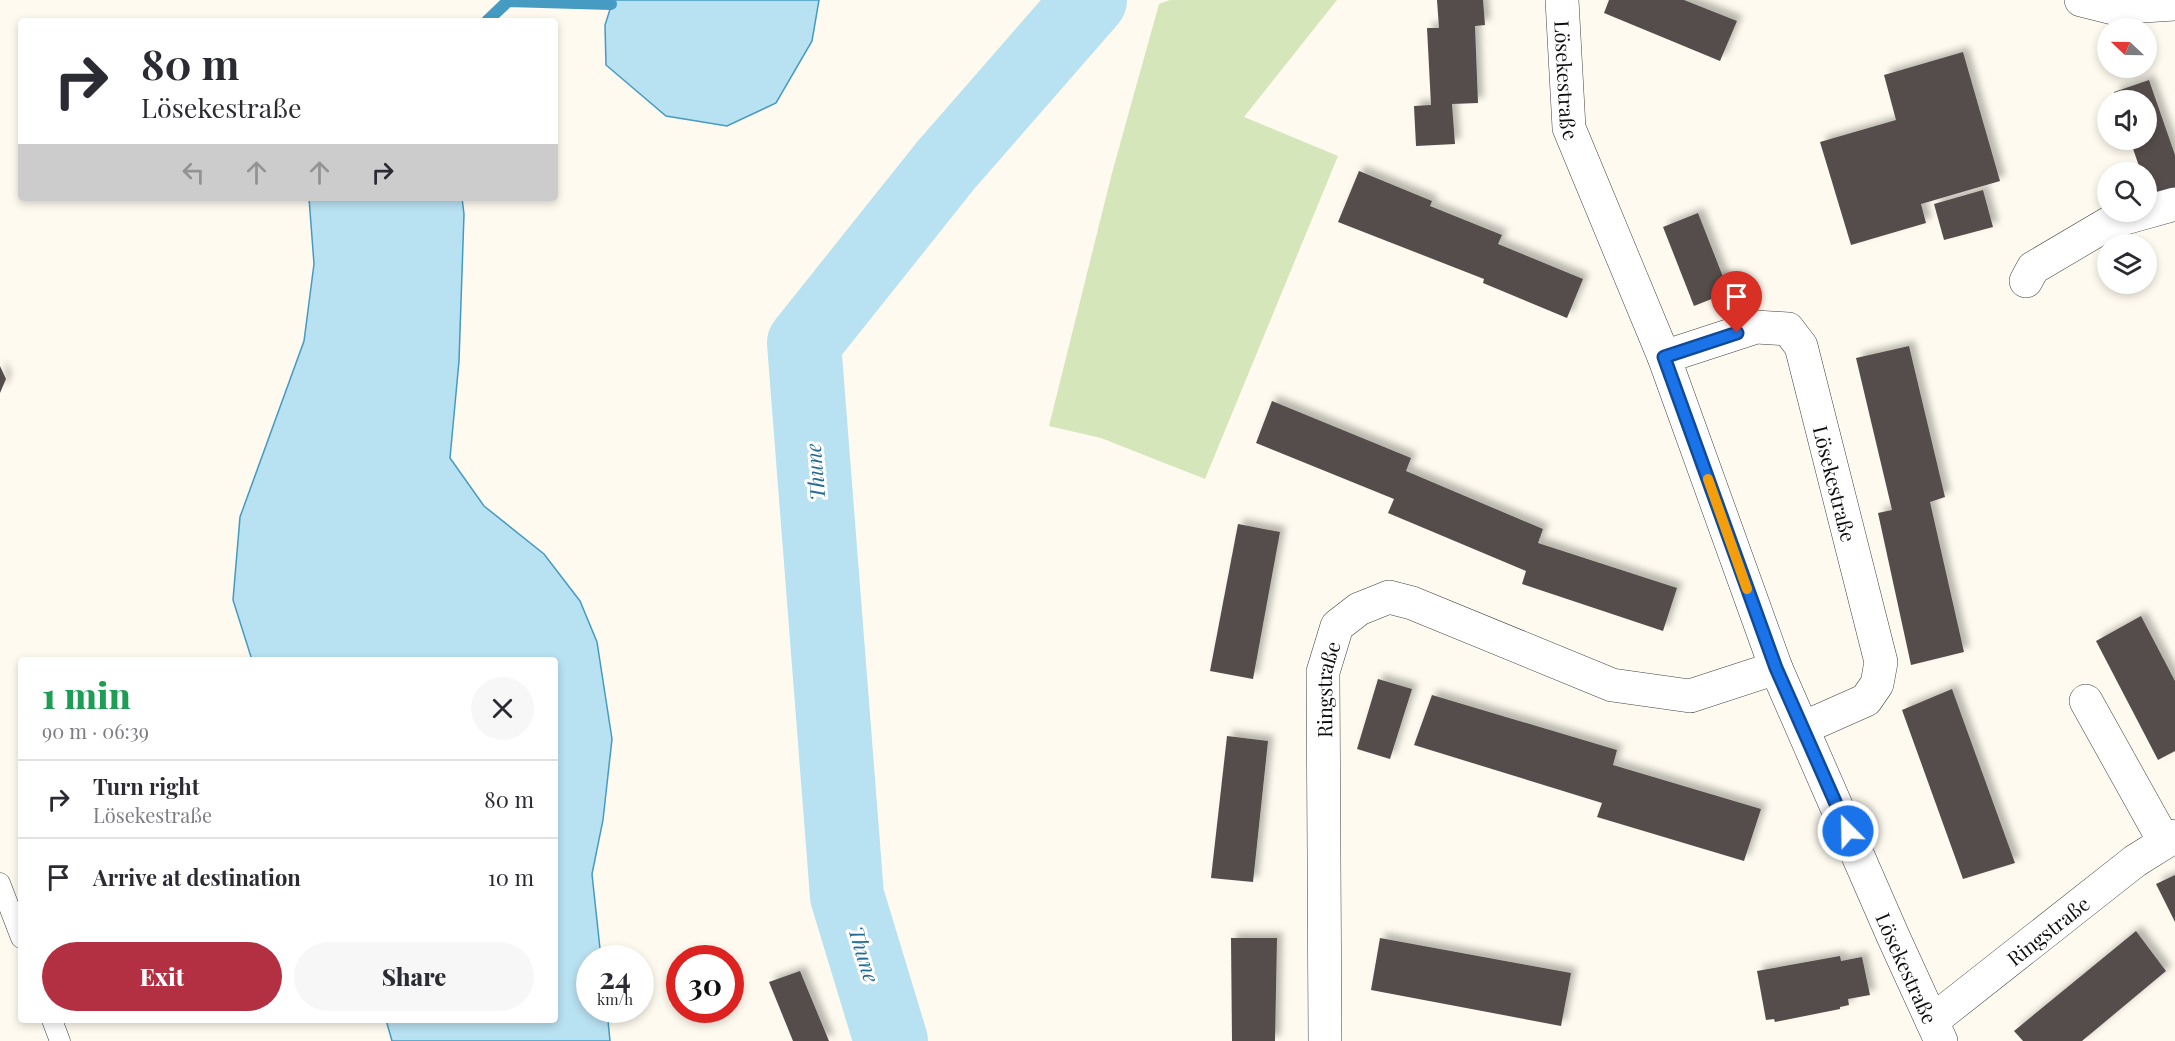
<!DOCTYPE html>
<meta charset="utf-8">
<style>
:root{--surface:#fff;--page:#f7f7f7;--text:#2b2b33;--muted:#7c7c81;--line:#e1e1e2;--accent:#b33042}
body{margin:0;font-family:"Playfair Display",serif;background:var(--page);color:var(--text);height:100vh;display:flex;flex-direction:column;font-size:22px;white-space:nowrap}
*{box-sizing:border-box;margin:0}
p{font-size:20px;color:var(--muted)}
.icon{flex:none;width:33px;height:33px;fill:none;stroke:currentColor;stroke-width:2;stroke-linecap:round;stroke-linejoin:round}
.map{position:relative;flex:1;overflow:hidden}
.drawer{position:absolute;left:18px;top:657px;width:540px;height:366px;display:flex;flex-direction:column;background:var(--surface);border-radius:6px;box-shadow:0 3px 9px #0003}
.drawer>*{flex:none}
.guide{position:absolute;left:18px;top:18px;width:540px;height:183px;border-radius:6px;box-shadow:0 3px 9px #0003;background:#fff;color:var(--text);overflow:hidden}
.needle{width:39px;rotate:292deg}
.tools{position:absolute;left:2097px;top:18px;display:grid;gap:12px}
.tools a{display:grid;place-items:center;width:60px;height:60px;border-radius:50%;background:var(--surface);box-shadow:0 3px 9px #0003;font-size:30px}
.speed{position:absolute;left:576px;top:945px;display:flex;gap:12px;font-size:30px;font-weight:700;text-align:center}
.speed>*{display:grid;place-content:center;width:78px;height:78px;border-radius:50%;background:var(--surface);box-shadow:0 3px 9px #0003;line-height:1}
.speed small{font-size:15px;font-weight:400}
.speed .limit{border:9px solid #d22;background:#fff;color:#111}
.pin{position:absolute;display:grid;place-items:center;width:51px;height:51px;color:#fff;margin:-62px -26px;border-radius:50% 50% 50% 0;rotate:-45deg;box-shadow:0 0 6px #0007}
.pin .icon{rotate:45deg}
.me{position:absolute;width:66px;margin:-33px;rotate:337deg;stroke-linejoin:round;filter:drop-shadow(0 0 4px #0008)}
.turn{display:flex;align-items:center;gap:21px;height:126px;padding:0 24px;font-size:27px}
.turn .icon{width:78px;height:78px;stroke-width:2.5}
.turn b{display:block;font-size:42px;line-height:51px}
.lanes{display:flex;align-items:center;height:57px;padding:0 24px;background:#0003;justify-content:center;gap:30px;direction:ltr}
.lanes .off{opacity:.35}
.round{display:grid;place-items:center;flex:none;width:63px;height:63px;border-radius:32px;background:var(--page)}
.summary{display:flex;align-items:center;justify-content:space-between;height:102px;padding:0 24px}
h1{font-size:36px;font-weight:800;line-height:45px;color:#1e9e55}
.action{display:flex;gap:12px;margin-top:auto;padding:12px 24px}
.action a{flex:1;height:69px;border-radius:36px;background:var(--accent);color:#fff;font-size:24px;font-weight:800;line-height:69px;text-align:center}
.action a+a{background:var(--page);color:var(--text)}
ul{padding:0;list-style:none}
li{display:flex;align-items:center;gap:18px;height:78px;padding:0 24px;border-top:2px solid var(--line)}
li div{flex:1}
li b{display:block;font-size:22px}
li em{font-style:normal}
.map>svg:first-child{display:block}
</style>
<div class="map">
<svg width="2175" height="1041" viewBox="0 0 2175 1041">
<defs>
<filter id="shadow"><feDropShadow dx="5.5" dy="-5.5" stdDeviation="3" flood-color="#0004"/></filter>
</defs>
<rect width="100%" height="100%" fill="#fefaef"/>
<path fill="#d5e6bb" d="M 1170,0 L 1337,0 L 1244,117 L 1338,156 L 1205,479 L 1101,438 L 1049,426 L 1112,173 L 1159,4 Z"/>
<g fill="#b8e1f1" stroke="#459bc2" stroke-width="1.5">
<path d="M 613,0 L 819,0 L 812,41 L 776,103 L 727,126 L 666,116 L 606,65 L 605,25 Z"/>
<path d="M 309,198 L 462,198 L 464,214 L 459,361 L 450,458 L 484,506 L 544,554 L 580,601 L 597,642 L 612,739 L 603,820 L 592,874 L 601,958 L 590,958 L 590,1010 L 607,1010 L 610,1041 L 392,1041 L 386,1020 L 555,1020 L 555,660 L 252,660 L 233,600 L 240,517 L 304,341 L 314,264 Z"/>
</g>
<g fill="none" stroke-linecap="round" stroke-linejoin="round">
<path stroke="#459bc2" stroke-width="12" d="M 487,21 L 508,1 L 611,4"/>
<path stroke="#b8e1f1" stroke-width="74" d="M 891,1041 L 847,896 L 804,343 L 946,165 L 1090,0"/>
</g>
<g fill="#554e4b" filter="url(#shadow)">
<path d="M 1437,0 L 1483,0 L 1485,25 L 1475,26 L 1478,103 L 1452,104 L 1455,144 L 1416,146 L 1414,106 L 1431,105 L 1427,28 L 1439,28 Z"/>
<path d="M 1609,0 L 1684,0 L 1737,21 L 1720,61 L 1604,13 Z"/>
<path d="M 1963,52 L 2000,181 L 1921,204 L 1926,223 L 1851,245 L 1820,142 L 1896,120 L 1884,75 Z"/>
<path d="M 2149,80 L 2175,155 L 2175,188 L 2150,197 L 2146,188 L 2146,172 L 2141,172 L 2130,140 L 2146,140 L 2146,100 L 2117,100 L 2114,92 Z"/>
<path d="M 1359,171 L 1432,201 L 1430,206 L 1502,235 L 1498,244 L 1583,279 L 1567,318 L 1483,283 L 1484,279 L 1338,222 Z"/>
<path d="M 1983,190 L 1993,227 L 1944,240 L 1934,204 Z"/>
<path d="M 1698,213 L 1729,292 L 1694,306 L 1663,227 Z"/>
<path d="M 1909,346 L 1945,497 L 1930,502 L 1964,652 L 1911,665 L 1878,513 L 1892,510 L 1856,358 Z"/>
<path d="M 0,366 L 6,379 L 0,393 Z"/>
<path d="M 1272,401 L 1411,458 L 1406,471 L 1543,529 L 1538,543 L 1677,588 L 1663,631 L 1522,584 L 1526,571 L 1388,513 L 1394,499 L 1256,443 Z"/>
<path d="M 1238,524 L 1280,532 L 1253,679 L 1210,671 Z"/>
<path d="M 2141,616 L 2175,681 L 2175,751 L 2158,760 L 2096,641 Z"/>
<path d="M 1378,679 L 1412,689 L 1390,759 L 1357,749 Z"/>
<path d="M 1952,689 L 2015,863 L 1963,879 L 1902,710 Z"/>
<path d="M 1432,695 L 1617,750 L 1613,765 L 1761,809 L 1744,861 L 1597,817 L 1602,803 L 1414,745 Z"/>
<path d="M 1227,736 L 1268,741 L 1253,882 L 1211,878 Z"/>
<path d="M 2175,875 L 2175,922 L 2156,884 Z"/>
<path d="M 2136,931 L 2166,971 L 2082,1041 L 2023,1041 L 2014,1031 Z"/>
<path d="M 1231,938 L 1277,938 L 1275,1041 L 1232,1041 Z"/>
<path d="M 1380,938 L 1571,973 L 1561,1026 L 1371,990 Z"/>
<path d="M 1840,956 L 1841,961 L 1862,957 L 1870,995 L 1848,999 L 1849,1005 L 1840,1007 L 1840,1009 L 1775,1022 L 1774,1019 L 1766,1020 L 1757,971 Z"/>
<path d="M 800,971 L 829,1041 L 793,1041 L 769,982 Z"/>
</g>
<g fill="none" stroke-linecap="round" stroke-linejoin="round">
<defs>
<g id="lane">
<path d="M 0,883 L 21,938"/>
<path d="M 52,1020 L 60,1041"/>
</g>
<g id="street">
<path id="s1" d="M 1562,0 L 1569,128 L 1664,357 L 1776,668 L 1893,936 L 1941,1041"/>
<path d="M 2081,0 L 2113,8 L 2175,4"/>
<path d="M 2026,281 L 2033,268 L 2111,222 L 2175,204"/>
<path id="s2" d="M 1664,357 L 1756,327 L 1788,329 L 1801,346 L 1881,662 L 1877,684 L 1866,700 L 1803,728"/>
<path d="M 2086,701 L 2164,841"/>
<path id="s3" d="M 1932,1021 L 2135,861 L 2175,836"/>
<path id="s4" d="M 1325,1041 L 1323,672 L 1337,626 L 1359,609 L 1389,597 L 1412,603 L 1612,685 L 1690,696 L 1776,668"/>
</g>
</defs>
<use href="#lane" stroke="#414141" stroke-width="21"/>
<use href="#street" stroke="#414141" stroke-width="34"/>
<use href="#lane" stroke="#fff" stroke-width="20"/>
<use href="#street" stroke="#fff" stroke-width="33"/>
</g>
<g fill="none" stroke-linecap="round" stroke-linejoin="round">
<defs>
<path id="route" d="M 1737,333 L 1664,357 L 1776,668 L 1848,831"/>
</defs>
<use href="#route" stroke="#114b97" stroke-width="15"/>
<use href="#route" stroke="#1a73e8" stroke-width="10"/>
<path stroke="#f59e0b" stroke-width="10" d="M 1708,479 L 1747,589"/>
</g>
<g text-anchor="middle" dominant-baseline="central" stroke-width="6" stroke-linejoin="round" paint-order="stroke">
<g font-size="20" fill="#0e0e0e" stroke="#fff">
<text stroke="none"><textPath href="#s1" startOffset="80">Lösekestraße</textPath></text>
<text stroke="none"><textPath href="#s2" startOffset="292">Lösekestraße</textPath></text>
<text stroke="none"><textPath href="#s4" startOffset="352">Ringstraße</textPath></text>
<text stroke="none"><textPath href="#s3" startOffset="147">Ringstraße</textPath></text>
<text stroke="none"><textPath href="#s1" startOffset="1034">Lösekestraße</textPath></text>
</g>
<g font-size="21" font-style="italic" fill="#216c96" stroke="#fff">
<text transform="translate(814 472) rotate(-95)">Thune</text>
<text transform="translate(865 954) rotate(73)">Thune</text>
</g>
</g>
</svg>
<div class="tools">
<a><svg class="needle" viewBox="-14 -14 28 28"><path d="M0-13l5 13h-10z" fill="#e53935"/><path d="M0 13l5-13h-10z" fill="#7c7c81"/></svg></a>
<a><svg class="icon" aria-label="sound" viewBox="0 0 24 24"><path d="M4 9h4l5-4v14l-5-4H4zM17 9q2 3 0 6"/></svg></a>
<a><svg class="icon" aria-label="search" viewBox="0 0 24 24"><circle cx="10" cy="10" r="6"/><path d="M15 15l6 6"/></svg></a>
<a><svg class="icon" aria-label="layers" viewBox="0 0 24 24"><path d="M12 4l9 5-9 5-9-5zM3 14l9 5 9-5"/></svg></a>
</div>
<div class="speed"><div>24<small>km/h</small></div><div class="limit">30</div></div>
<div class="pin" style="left:1737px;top:333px;background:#d93025"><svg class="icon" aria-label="arrive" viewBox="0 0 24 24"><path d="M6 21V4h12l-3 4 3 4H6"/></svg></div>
<svg class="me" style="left:1848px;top:831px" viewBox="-20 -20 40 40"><circle r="17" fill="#1a73e8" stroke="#fff" stroke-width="3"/><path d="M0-11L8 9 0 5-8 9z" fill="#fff"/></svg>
<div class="guide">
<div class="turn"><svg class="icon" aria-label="right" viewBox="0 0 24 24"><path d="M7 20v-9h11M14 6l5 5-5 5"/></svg><div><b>80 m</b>Lösekestraße</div></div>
<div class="lanes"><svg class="icon off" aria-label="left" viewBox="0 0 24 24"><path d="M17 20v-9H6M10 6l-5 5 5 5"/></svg><svg class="icon off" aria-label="ahead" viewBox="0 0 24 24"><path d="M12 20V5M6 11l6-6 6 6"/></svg><svg class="icon off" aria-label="ahead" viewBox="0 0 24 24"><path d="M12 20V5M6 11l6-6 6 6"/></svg><svg class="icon" aria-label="right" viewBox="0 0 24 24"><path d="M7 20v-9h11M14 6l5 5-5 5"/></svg></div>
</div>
<section class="drawer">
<div class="summary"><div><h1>1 min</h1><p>90 m · 06:39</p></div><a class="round"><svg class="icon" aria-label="close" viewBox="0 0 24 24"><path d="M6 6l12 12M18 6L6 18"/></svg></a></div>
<ul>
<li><svg class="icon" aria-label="right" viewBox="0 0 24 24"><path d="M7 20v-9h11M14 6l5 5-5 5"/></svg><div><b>Turn right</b><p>Lösekestraße</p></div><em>80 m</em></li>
<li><svg class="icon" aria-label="arrive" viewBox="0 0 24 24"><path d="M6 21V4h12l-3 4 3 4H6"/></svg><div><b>Arrive at destination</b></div><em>10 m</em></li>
</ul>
<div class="action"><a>Exit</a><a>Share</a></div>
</section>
</div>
